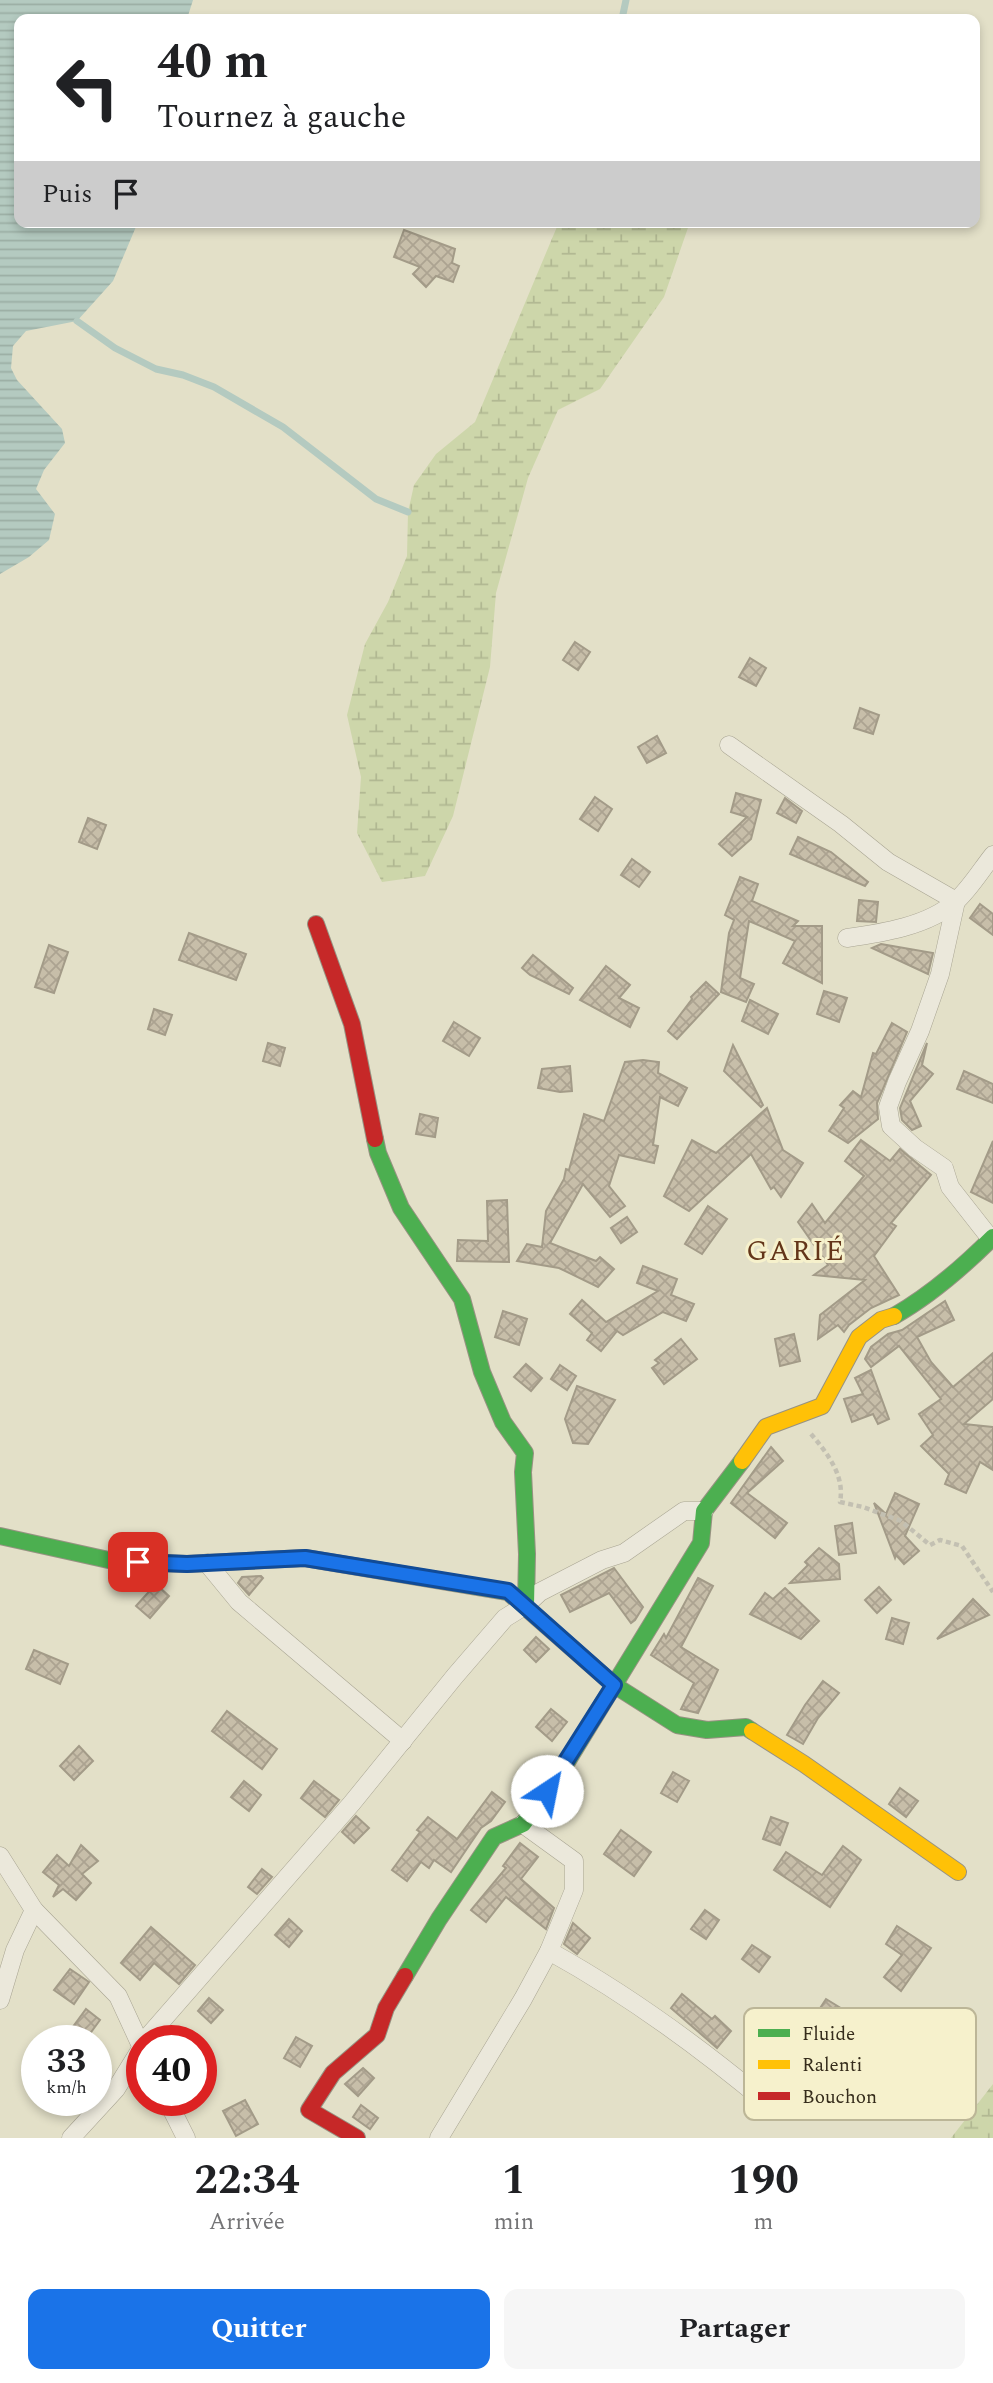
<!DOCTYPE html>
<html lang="fr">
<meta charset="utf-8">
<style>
:root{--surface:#fff;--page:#f6f6f6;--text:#202124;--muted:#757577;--accent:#1a73e8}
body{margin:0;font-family:Spectral,serif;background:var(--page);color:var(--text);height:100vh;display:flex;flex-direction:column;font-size:26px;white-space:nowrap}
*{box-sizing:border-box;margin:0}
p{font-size:23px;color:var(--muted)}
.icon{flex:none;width:38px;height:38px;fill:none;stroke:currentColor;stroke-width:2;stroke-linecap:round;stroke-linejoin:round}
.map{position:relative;height:2138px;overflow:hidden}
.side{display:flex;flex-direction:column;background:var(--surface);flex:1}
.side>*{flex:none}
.guide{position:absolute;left:14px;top:14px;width:966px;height:214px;border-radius:14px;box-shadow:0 4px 10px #0003;background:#fff;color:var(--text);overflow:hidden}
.speed{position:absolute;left:21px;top:2025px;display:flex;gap:14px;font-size:35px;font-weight:700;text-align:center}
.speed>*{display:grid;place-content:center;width:91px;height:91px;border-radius:50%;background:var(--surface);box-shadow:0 4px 10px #0003;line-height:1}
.speed small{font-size:18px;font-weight:400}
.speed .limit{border:10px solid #d22;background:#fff;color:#111}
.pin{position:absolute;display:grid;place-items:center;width:60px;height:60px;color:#fff;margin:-30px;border-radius:14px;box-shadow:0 4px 10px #0006}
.me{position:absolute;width:77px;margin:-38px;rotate:34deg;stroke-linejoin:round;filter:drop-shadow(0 0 5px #0008)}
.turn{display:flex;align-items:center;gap:24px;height:147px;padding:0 28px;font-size:32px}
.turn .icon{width:91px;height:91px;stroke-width:2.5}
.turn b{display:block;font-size:49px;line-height:60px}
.then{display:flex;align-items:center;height:66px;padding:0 28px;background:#0003;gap:14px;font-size:26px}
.eta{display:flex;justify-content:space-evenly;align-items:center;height:119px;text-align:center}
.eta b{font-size:42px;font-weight:700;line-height:49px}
.cta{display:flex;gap:14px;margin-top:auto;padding:14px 28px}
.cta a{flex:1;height:80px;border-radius:14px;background:var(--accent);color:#fff;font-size:28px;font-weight:700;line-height:80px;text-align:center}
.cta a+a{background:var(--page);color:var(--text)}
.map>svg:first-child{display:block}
</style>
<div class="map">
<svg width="993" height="2138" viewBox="0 0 993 2138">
<defs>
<pattern id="wetland-marsh" width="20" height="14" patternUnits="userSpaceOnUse" patternTransform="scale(1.75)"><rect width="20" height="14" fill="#cdd6aa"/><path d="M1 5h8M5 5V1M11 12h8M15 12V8" fill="none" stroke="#b1b892"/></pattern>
<pattern id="water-rules" width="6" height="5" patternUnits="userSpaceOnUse" patternTransform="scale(1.75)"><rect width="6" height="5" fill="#b4cac0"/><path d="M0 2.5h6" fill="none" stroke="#9baea4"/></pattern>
<pattern id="building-cross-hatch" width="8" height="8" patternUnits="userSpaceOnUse" patternTransform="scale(1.75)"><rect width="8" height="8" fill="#c7bea9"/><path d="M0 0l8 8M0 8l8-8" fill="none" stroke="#aca391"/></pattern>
</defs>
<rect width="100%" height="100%" fill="#e3e0c8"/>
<g fill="url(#wetland-marsh)">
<path d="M 559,222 L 690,222 L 664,297 L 600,389 L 558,410 L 528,478 L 496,593 L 490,667 L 453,816 L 425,876 L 382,882 L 357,833 L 361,777 L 347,715 L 365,644 L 388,602 L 407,556 L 408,512 L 414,485 L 436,454 L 475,422 Z"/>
<path d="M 993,2084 L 993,2138 L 951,2138 Z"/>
</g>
<path fill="url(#water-rules)" d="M 0,0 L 193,0 L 187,19 L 19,19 L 19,222 L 138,222 L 113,281 L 77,321 L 26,331 L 13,346 L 11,368 L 17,380 L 62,429 L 65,443 L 44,470 L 36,489 L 55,514 L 49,540 L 29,557 L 0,574 Z"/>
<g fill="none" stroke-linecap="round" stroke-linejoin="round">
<g stroke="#b4cac0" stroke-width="7">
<path d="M 622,19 L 626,0"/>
<path d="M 77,321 L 115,348 L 156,369 L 183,375 L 214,387 L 283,427 L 376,499 L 408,512"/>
</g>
</g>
<g fill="url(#building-cross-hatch)" stroke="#a39b88" stroke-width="2">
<path d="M 404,230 L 455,249 L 452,263 L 459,266 L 453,282 L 436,276 L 426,287 L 413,274 L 420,267 L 394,257 Z"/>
<path d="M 575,642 L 590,652 L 578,670 L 563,660 Z"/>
<path d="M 750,658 L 766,668 L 756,686 L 739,677 Z"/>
<path d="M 860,708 L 879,715 L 873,734 L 854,728 Z"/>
<path d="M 657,736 L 666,753 L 647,763 L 638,747 Z"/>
<path d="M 736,793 L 761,800 L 751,839 L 732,856 L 719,844 L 747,817 L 731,812 Z"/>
<path d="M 595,797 L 612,809 L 598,831 L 580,819 Z"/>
<path d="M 785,798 L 802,811 L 796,823 L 777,813 Z"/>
<path d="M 88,818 L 106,825 L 97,849 L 79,842 Z"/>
<path d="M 798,837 L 831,852 L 868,882 L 865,886 L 790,854 Z"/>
<path d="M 632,859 L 650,872 L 639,887 L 621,875 Z"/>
<path d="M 740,877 L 758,884 L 752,901 L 798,921 L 793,926 L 822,926 L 822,983 L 783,963 L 795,941 L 749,921 L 740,978 L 754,984 L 746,1002 L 721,992 L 729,933 L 734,920 L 725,915 Z"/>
<path d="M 859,900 L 878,902 L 876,922 L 857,921 Z"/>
<path d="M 980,904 L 993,914 L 993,935 L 970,918 Z"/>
<path d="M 189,933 L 246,954 L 236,980 L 179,960 Z"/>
<path d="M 881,944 L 933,953 L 928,974 L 872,948 Z"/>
<path d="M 49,945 L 68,952 L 54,993 L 35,987 Z"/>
<path d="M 533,955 L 573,988 L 569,994 L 530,975 L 522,968 Z"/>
<path d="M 606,966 L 630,985 L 619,998 L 639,1008 L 630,1027 L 580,1000 Z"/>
<path d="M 706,982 L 719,994 L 677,1039 L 668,1031 L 692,999 L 691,997 Z"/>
<path d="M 824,991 L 847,998 L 839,1022 L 817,1014 Z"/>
<path d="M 750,1000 L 778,1014 L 768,1034 L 742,1021 Z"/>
<path d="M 154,1009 L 172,1015 L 165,1035 L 148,1029 Z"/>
<path d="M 454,1022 L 480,1038 L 469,1056 L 443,1041 Z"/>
<path d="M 892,1023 L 907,1032 L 877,1103 L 878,1119 L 848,1143 L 829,1131 L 844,1108 L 840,1105 L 853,1091 L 861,1097 L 873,1053 L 876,1054 Z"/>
<path d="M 268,1043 L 285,1048 L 280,1066 L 263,1061 Z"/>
<path d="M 927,1043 L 922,1065 L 933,1074 L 910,1101 L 921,1126 L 912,1130 L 902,1120 L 900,1108 Z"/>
<path d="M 733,1045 L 763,1105 L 761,1107 L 724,1071 Z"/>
<path d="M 643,1060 L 659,1062 L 658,1073 L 687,1088 L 678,1106 L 660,1097 L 653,1145 L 658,1146 L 654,1163 L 619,1155 L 609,1186 L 625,1206 L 610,1217 L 583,1184 L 550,1243 L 596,1261 L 600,1257 L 614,1269 L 598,1287 L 559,1268 L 517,1261 L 527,1244 L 542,1247 L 546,1211 L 564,1179 L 566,1169 L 569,1170 L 584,1114 L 604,1121 L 625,1062 Z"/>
<path d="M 570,1066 L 572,1091 L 560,1092 L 538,1088 L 542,1069 Z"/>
<path d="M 964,1071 L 993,1084 L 993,1103 L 957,1089 Z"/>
<path d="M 767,1108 L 783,1150 L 803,1163 L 781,1197 L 774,1187 L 771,1189 L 751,1154 L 689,1211 L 664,1196 L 692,1140 L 716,1153 Z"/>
<path d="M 420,1114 L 438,1118 L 435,1137 L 416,1134 Z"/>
<path d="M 861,1140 L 890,1161 L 900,1149 L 931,1175 L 891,1223 L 896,1226 L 874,1256 L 899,1295 L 871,1308 L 849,1325 L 844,1332 L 838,1325 L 818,1339 L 820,1315 L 865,1280 L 814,1275 L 828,1265 L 798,1222 L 812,1204 L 825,1223 L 864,1176 L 845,1161 Z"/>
<path d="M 993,1141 L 993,1203 L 971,1192 Z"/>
<path d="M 507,1200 L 509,1262 L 457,1261 L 458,1240 L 488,1241 L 487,1201 Z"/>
<path d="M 708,1206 L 727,1219 L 702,1254 L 685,1244 Z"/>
<path d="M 627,1217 L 637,1232 L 621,1243 L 611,1228 Z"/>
<path d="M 643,1266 L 677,1279 L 671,1295 L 694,1304 L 686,1321 L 663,1312 L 623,1335 L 614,1329 L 617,1331 L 601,1351 L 587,1340 L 592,1333 L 570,1314 L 582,1300 L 606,1322 L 658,1291 L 637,1283 Z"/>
<path d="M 945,1301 L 954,1320 L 917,1337 L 931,1362 L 953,1387 L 993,1353 L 993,1399 L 964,1424 L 993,1427 L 993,1470 L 980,1462 L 966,1493 L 945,1484 L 949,1474 L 921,1446 L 933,1435 L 919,1414 L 941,1399 L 899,1346 L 871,1367 L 865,1359 L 871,1347 L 888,1334 L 902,1330 Z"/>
<path d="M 503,1311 L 527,1319 L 519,1345 L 495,1337 Z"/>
<path d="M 794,1334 L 800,1361 L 780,1366 L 775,1339 Z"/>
<path d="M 681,1339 L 697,1359 L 664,1384 L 652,1368 L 659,1363 L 655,1360 Z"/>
<path d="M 526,1364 L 542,1378 L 531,1391 L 514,1377 Z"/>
<path d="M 560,1365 L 576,1376 L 567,1390 L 551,1379 Z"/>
<path d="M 871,1370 L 889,1419 L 878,1424 L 873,1414 L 852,1422 L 844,1399 L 863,1394 L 855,1378 Z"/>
<path d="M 577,1386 L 615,1400 L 588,1444 L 573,1443 L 565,1419 Z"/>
<path d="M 771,1447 L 783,1461 L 747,1493 L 787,1523 L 775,1538 L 731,1503 Z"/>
<path d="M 895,1493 L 919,1504 L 905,1536 L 919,1551 L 904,1564 L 896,1555 L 895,1558 L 874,1503 L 886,1514 Z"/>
<path d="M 852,1523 L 856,1553 L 839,1555 L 835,1526 Z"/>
<path d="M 819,1548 L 839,1564 L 840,1579 L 790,1583 L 808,1565 L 805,1562 Z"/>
<path d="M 614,1568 L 643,1607 L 635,1620 L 631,1623 L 609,1593 L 570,1612 L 561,1595 Z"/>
<path d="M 261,1576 L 263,1578 L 249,1595 L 238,1583 L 242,1577 Z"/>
<path d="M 698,1578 L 713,1586 L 681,1647 L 718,1670 L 698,1713 L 681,1709 L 694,1683 L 651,1655 L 664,1634 L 666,1638 Z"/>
<path d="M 156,1584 L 169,1596 L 150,1618 L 136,1606 Z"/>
<path d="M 879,1587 L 891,1600 L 877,1613 L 865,1600 Z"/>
<path d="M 785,1588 L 819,1621 L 801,1639 L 750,1614 L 765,1593 L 773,1599 Z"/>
<path d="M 973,1599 L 989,1615 L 937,1639 Z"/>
<path d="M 892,1618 L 909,1623 L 903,1644 L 886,1639 Z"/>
<path d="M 536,1637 L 549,1649 L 536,1662 L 524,1650 Z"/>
<path d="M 34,1650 L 68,1664 L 60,1684 L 26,1669 Z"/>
<path d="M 823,1681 L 839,1693 L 818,1718 L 803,1744 L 787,1735 L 805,1705 Z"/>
<path d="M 551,1709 L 567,1722 L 552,1741 L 536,1727 Z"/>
<path d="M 227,1711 L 277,1749 L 262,1769 L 212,1731 Z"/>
<path d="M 79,1746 L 93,1761 L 74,1780 L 60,1766 Z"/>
<path d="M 673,1772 L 689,1781 L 677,1802 L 661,1793 Z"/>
<path d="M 244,1781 L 261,1795 L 249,1811 L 231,1797 Z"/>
<path d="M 314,1781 L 339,1800 L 325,1817 L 301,1798 Z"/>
<path d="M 900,1788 L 918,1801 L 906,1817 L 889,1804 Z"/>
<path d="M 492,1792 L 505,1802 L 491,1821 L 481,1828 L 451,1872 L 434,1860 L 429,1868 L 421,1862 L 407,1881 L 392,1870 L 420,1832 L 417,1830 L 428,1817 L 457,1839 Z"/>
<path d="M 356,1816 L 369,1828 L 354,1843 L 342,1832 Z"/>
<path d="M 771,1817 L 788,1823 L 780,1845 L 763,1839 Z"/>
<path d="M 621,1830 L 651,1852 L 634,1876 L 604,1854 Z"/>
<path d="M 520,1843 L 538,1857 L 521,1879 L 554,1908 L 546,1929 L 506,1897 L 486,1922 L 471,1910 L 506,1868 L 503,1866 Z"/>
<path d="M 81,1845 L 98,1861 L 82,1874 L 91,1883 L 76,1900 L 63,1889 L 53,1897 L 59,1885 L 43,1872 L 57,1855 L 69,1866 Z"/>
<path d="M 843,1846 L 861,1860 L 830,1907 L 774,1870 L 786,1852 L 822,1875 Z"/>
<path d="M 262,1869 L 272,1877 L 257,1894 L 248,1887 Z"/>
<path d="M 705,1910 L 719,1920 L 706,1939 L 691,1929 Z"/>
<path d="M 289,1919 L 302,1931 L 289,1947 L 275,1935 Z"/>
<path d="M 573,1923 L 590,1938 L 577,1954 L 564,1944 Z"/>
<path d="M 897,1926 L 931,1948 L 901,1991 L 884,1977 L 902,1955 L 886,1944 Z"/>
<path d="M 151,1927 L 195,1965 L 179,1984 L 154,1963 L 140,1980 L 121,1963 Z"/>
<path d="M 752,1945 L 770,1957 L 759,1972 L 742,1959 Z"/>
<path d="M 70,1969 L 89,1982 L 74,2004 L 54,1990 Z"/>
<path d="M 682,1994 L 712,2019 L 715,2016 L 731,2031 L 717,2048 L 671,2008 Z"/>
<path d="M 209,1998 L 223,2010 L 211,2023 L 198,2011 Z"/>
<path d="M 826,1999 L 844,2010 L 831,2030 L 813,2019 Z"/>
<path d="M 86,2009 L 100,2020 L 86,2039 L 72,2028 Z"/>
<path d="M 296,2037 L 312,2046 L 300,2067 L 284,2058 Z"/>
<path d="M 363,2068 L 374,2078 L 358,2096 L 345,2084 Z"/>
<path d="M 245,2100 L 258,2124 L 236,2136 L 223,2111 Z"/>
<path d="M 361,2105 L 378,2118 L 370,2129 L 353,2117 Z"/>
</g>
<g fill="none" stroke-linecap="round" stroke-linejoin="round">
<defs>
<g id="street">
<path d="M 729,745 L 841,824 L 888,862 L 956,901 L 940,974 L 920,1031 L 897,1082 L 888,1107 L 891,1126 L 915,1148 L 944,1168 L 950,1187 L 990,1238"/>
<path d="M 847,938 C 882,933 928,926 955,902 C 969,890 981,870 993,855"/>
<path d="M 207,1563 L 239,1602 L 403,1741"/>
<path d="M 0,1856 L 34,1910 L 15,1950 L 0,2000"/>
<path d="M 34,1910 L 118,1996 L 142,2048"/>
<path d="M 549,1951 C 627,1994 701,2048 769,2105"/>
<path d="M 145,2040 L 352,1803 L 455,1676 L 505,1618 L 526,1605 L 540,1592 L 602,1560 L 624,1553 L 684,1511 L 704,1511"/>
<path d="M 167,2100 L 186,2138"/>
<path d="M 71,2138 L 116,2089 L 142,2047"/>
<path d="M 439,2138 L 523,1999 L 549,1951 L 574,1890 L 574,1861 L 523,1824"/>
</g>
<g id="fast">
<path d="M 375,1139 L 378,1153 L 401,1208 L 462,1299 L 482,1372 L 503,1422 L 525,1453 L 523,1472 L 527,1554 L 526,1605"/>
<path d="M 894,1316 C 931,1295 962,1268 993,1237"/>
<path d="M 0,1536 L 113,1561 L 187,1564 L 305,1558 L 508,1592 L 614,1685 L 677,1725 L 707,1730 L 746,1727 L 752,1731"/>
<path d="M 405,1976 L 439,1919 L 494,1837 L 523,1824 L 559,1775 L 701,1543 L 704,1511 L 742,1461"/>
</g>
<g id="slow">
<path d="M 742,1461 L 766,1427 L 822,1406 L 859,1337 L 881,1320 L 894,1316"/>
<path d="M 752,1731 L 804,1764 L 958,1872"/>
</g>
<g id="jam">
<path d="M 316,924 L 352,1024 L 375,1139"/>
<path d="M 357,2138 L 309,2110 L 333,2073 L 377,2035 L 386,2008 L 405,1976"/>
</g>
</defs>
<use href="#street" stroke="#a8a492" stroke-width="19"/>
<use href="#fast" stroke="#979282" stroke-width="18"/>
<use href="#slow" stroke="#979282" stroke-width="18"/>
<use href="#jam" stroke="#979282" stroke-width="18"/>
<path stroke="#c3c0b2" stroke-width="4.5" stroke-dasharray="5 3.5" stroke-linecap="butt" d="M 811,1434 C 828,1454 845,1476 840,1502 L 863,1507 L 901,1521 L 930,1545 L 940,1540 L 962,1546 L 993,1592"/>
<use href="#street" stroke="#ebe8db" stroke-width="18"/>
<use href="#fast" stroke="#4caf50" stroke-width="16"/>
<use href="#slow" stroke="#ffc107" stroke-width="16"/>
<use href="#jam" stroke="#c62828" stroke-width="16"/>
</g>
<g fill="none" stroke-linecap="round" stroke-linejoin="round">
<defs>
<path id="route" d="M 138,1562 L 187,1564 L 305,1558 L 508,1591 L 614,1685 L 547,1791"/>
</defs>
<use href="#route" stroke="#114b97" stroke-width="18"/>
<use href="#route" stroke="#1a73e8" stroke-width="12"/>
</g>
<g text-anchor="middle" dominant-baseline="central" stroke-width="6" stroke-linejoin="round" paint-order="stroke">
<g font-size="28" letter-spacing="2" fill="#633519" stroke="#f6f1cc">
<text x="796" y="1251">GARIÉ</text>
</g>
</g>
<rect x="744" y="2008" width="232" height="112" rx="10" fill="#f6f1cc" stroke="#bcb697" stroke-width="2"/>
<rect x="758" y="2029" width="32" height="8" fill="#4caf50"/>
<rect x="758" y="2060" width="32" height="9" fill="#ffc107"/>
<rect x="758" y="2092" width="32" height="8" fill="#c62828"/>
<g font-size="19" fill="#352c1b">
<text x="802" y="2040">Fluide</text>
<text x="802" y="2071">Ralenti</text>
<text x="802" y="2103">Bouchon</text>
</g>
</svg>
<div class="speed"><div>33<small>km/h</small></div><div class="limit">40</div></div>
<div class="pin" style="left:138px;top:1562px;background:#d93025"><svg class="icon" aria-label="arrive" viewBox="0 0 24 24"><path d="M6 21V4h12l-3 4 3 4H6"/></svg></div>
<svg class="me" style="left:547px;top:1791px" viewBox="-20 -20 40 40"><circle r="19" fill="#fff"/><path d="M0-13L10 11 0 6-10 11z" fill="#1a73e8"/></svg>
<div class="guide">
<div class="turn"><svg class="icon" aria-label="left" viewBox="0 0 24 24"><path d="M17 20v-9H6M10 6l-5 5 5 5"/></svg><div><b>40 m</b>Tournez à gauche</div></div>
<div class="then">Puis<svg class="icon" aria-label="arrive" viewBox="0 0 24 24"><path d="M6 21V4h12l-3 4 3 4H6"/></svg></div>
</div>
</div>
<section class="side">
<div class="eta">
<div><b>22:34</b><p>Arrivée</p></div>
<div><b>1</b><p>min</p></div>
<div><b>190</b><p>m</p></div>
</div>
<div class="cta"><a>Quitter</a><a>Partager</a></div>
</section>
